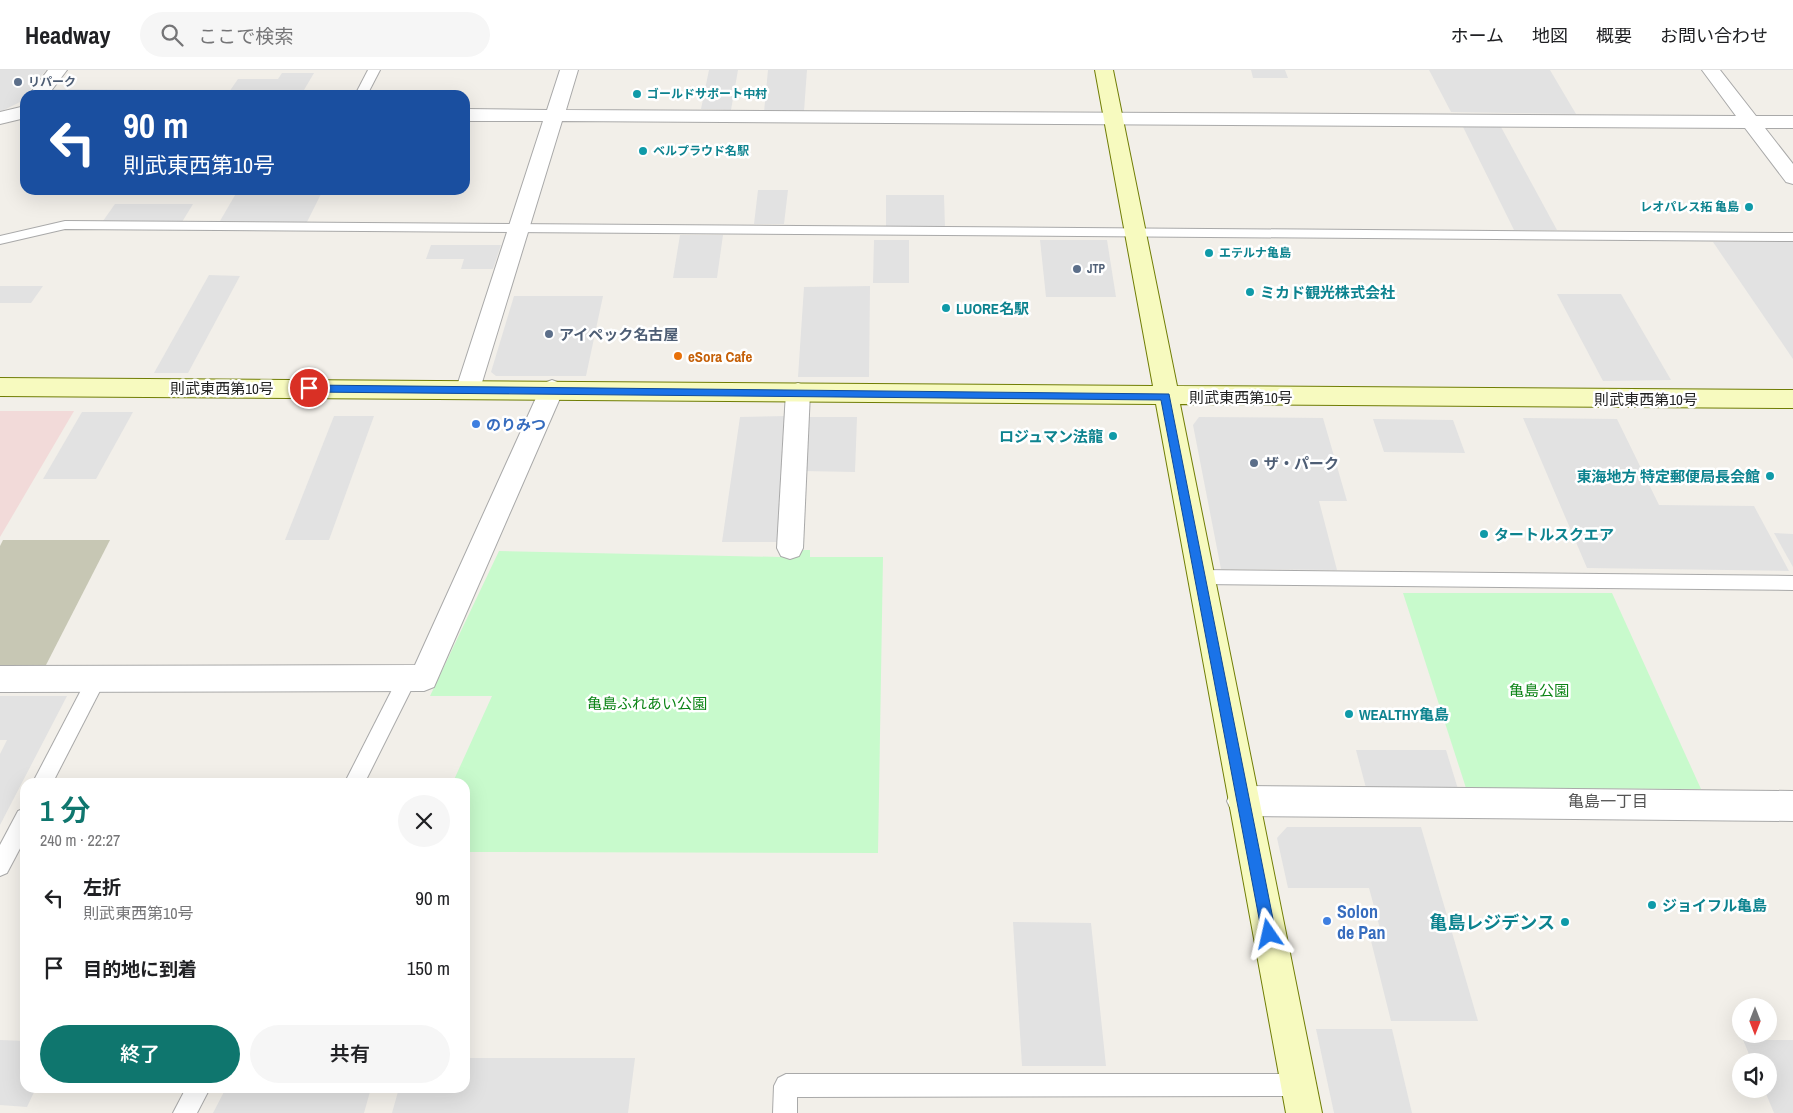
<!DOCTYPE html>
<html lang="ja">
<meta charset="utf-8">
<style>
:root{--surface:#fff;--page:#f6f6f6;--text:#202124;--muted:#757577;--line:#e0e0e0;--accent:#0f766e}
body{margin:0;font-family:"Archivo Narrow","Noto Sans JP",sans-serif;background:var(--page);color:var(--text);height:100vh;display:flex;flex-direction:column;font-size:19px;white-space:nowrap}
*{box-sizing:border-box;margin:0}
p{font-size:16px;color:var(--muted)}
.icon{flex:none;width:28px;height:28px;fill:none;stroke:currentColor;stroke-width:2;stroke-linecap:round;stroke-linejoin:round}
.map{position:relative;flex:1;overflow:hidden}
.side{position:absolute;left:20px;top:708px;width:450px;height:315px;display:flex;flex-direction:column;background:var(--surface);border-radius:15px;box-shadow:0 5px 20px #0002}
.side>*{flex:none}
.banner{position:absolute;left:20px;top:20px;width:450px;height:105px;border-radius:15px;box-shadow:0 5px 20px #0002;background:#1a4fa0;color:#fff;overflow:hidden}
.needle{width:32px;rotate:180deg}
.fabs{position:absolute;left:1732px;top:928px;display:grid;gap:10px}
.fabs a{display:grid;place-items:center;width:45px;height:45px;border-radius:50%;background:var(--surface);box-shadow:0 5px 20px #0002;font-size:25px}
.pin{position:absolute;display:grid;place-items:center;width:42px;height:42px;color:#fff;margin:-21px;border:2px solid #fff;border-radius:50%;box-shadow:0 1px 5px #0007}
.me{position:absolute;width:55px;margin:-28px;rotate:349deg;stroke-linejoin:round;filter:drop-shadow(0 0 4px #0008)}
.turn{display:flex;align-items:center;gap:18px;height:105px;padding:0 20px;font-size:22px}
.turn .icon{width:65px;height:65px;stroke-width:2.5}
.turn b{display:block;font-size:35px;line-height:42px}
.round{display:grid;place-items:center;flex:none;width:52px;height:52px;border-radius:26px;background:var(--page)}
.summary{display:flex;align-items:center;justify-content:space-between;height:85px;padding:0 20px}
h1{font-size:30px;font-weight:600;line-height:38px;color:var(--accent)}
.cta{display:flex;gap:10px;margin-top:auto;padding:10px 20px}
.cta a{flex:1;height:58px;border-radius:30px;background:var(--accent);color:#fff;font-size:20px;font-weight:600;line-height:58px;text-align:center}
.cta a+a{background:var(--page);color:var(--text)}
ul{padding:0;list-style:none}
li{display:flex;align-items:center;gap:15px;height:70px;padding:0 20px}
li div{flex:1}
li b{display:block;font-size:19px}
li em{font-style:normal}
header{display:flex;align-items:center;gap:30px;box-sizing:border-box;height:70px;padding:0 25px;background:var(--surface);border-bottom:1px solid var(--line)}
header strong{font-size:24px}
nav{display:flex;gap:28px;margin-inline-start:auto;font-size:18px}
.search{width:350px;height:45px;background:var(--page);display:flex;align-items:center;gap:12px;box-sizing:border-box;padding:0 18px;border-radius:28px;color:var(--muted);font-size:19px}
.map>svg:first-child{display:block}
</style>
<header>
<strong>Headway</strong>
<div class="search"><svg class="icon" aria-label="search" viewBox="0 0 24 24"><circle cx="10" cy="10" r="6"/><path d="M15 15l6 6"/></svg>ここで検索</div>
<nav><a>ホーム</a><a>地図</a><a>概要</a><a>お問い合わせ</a></nav>
</header>
<div class="map">
<svg width="1793" height="1043" viewBox="0 0 1793 1043">
<rect width="100%" height="100%" fill="#f2efe9"/>
<path fill="#f2dad9" d="M 0,341 L 74,341 L 0,467 Z"/>
<path fill="#c7c7b4" d="M 3,470 L 110,470 L 46,595 L 0,595 L 0,476 Z"/>
<g fill="#c8facc">
<path d="M 781,480 L 810,480 L 810,487 L 883,487 L 878,783 L 465,782 L 465,712 L 453,712 L 492,626 L 430,626 L 499,481 L 780,487 Z"/>
<path d="M 1403,523 L 1612,523 L 1701,719 L 1466,718 Z"/>
</g>
<g fill="#e2e2e2">
<path d="M 0,0 L 46,0 L 20,32 L 0,42 Z"/>
<path d="M 709,0 L 738,0 L 731,40 L 701,39 Z"/>
<path d="M 768,0 L 807,0 L 804,41 L 764,42 Z"/>
<path d="M 1251,0 L 1285,0 L 1288,8 L 1253,8 Z"/>
<path d="M 1429,0 L 1550,0 L 1576,44 L 1451,42 Z"/>
<path d="M 282,3 L 314,3 L 301,25 L 227,25 L 238,9 L 278,9 Z"/>
<path d="M 50,19 L 156,20 L 152,25 L 46,25 Z"/>
<path d="M 1463,57 L 1501,57 L 1557,160 L 1514,160 Z"/>
<path d="M 238,120 L 323,120 L 307,152 L 220,151 Z"/>
<path d="M 758,120 L 788,120 L 784,154 L 754,154 Z"/>
<path d="M 886,125 L 944,125 L 945,158 L 886,157 Z"/>
<path d="M 115,134 L 193,134 L 182,152 L 103,151 Z"/>
<path d="M 680,165 L 723,165 L 717,208 L 673,208 Z"/>
<path d="M 874,170 L 909,170 L 909,213 L 873,213 Z"/>
<path d="M 1040,170 L 1107,170 L 1116,227 L 1046,227 Z"/>
<path d="M 1713,172 L 1793,172 L 1793,289 Z"/>
<path d="M 431,175 L 501,175 L 493,199 L 461,199 L 464,189 L 426,189 Z"/>
<path d="M 209,205 L 240,206 L 188,303 L 154,303 Z"/>
<path d="M 0,216 L 43,216 L 31,233 L 0,233 Z"/>
<path d="M 870,216 L 869,307 L 798,307 L 804,217 Z"/>
<path d="M 1557,224 L 1621,224 L 1671,310 L 1603,311 Z"/>
<path d="M 514,226 L 603,226 L 586,306 L 496,306 L 491,302 Z"/>
<path d="M 82,342 L 133,342 L 96,409 L 43,409 Z"/>
<path d="M 334,346 L 374,346 L 329,470 L 285,470 Z"/>
<path d="M 787,346 L 777,472 L 722,472 L 740,347 Z"/>
<path d="M 806,347 L 857,347 L 855,402 L 802,401 Z"/>
<path d="M 1199,347 L 1323,348 L 1347,431 L 1319,431 L 1337,500 L 1221,499 L 1193,355 Z"/>
<path d="M 1523,348 L 1617,349 L 1659,435 L 1754,436 L 1789,501 L 1587,498 Z"/>
<path d="M 1373,349 L 1453,350 L 1465,383 L 1384,382 Z"/>
<path d="M 1774,463 L 1793,464 L 1793,497 Z"/>
<path d="M 0,626 L 67,626 L 0,755 L 0,684 L 7,670 L 0,670 Z"/>
<path d="M 1356,680 L 1446,680 L 1458,719 L 1366,718 Z"/>
<path d="M 1287,757 L 1421,757 L 1478,951 L 1391,951 L 1370,867 L 1382,866 L 1369,818 L 1288,818 L 1277,768 Z"/>
<path d="M 1013,852 L 1091,853 L 1106,996 L 1022,996 Z"/>
<path d="M 1316,959 L 1392,959 L 1412,1043 L 1334,1043 Z"/>
<path d="M 0,970 L 25,971 L 25,1018 L 36,1018 L 27,1037 L 0,1035 Z"/>
<path d="M 1743,970 L 1793,970 L 1793,1043 L 1774,1043 L 1764,1019 L 1769,1019 L 1769,991 L 1752,991 Z"/>
<path d="M 465,988 L 635,988 L 628,1043 L 392,1043 L 399,1018 L 465,1018 Z"/>
<path d="M 226,1018 L 371,1018 L 364,1043 L 213,1043 Z"/>
</g>
<g fill="none" stroke-linecap="round" stroke-linejoin="round">
<defs>
<g id="lane">
<path d="M 368,0 L 380,0 L 367,25 L 355,25 Z"/>
<path d="M 65,151 L 1793,163 L 1793,171 L 65,159 L 0,174 L 0,166 Z"/>
<path d="M 1200,500 L 1793,506 L 1793,520 L 1200,514 L 1194,512 L 1191,507 L 1194,502 Z"/>
<path d="M 408,600 L 415,602 L 417,608 L 365,712 L 345,712 L 401,602 Z"/>
<path d="M 97,601 L 104,603 L 106,609 L 53,712 L 33,712 L 90,603 Z"/>
<path d="M 25,738 L 25,769 L 7,803 L 0,806 L 0,775 L 18,741 Z"/>
<path d="M 786,1004 L 1298,1004 L 1306,1007 L 1309,1015 L 1306,1023 L 1298,1026 L 797,1027 L 797,1043 L 773,1043 L 774,1016 L 778,1008 Z"/>
<path d="M 186,1018 L 210,1018 L 197,1043 L 173,1043 Z"/>
</g>
<g id="street">
<path d="M 48,0 L 67,0 L 48,25 L 29,25 Z"/>
<path d="M 560,0 L 578,0 L 566,40 L 1736,46 L 1702,0 L 1720,0 L 1756,46 L 1793,46 L 1793,58 L 1765,58 L 1793,94 L 1793,114 L 1786,112 L 1745,58 L 562,51 L 480,319 L 476,325 L 468,328 L 460,325 L 456,319 L 543,51 L 465,51 L 465,39 L 547,40 Z"/>
<path d="M 25,36 L 25,48 L 0,54 L 0,42 Z"/>
<path d="M 552,310 L 560,313 L 564,319 L 434,617 L 424,621 L 0,622 L 0,596 L 415,595 L 540,319 L 544,313 Z"/>
<path d="M 798,313 L 806,316 L 810,322 L 803,478 L 799,486 L 790,489 L 781,486 L 777,478 L 786,322 L 790,316 Z"/>
<path d="M 1243,716 L 1793,721 L 1793,751 L 1243,746 L 1232,742 L 1227,731 L 1232,720 Z"/>
</g>
<path id="secondary" d="M 1095,0 L 1113,0 L 1177,316 L 1793,320 L 1793,338 L 1180,334 L 1322,1043 L 1286,1043 L 1156,334 L 0,326 L 0,308 L 1153,316 Z"/>
</defs>
<use href="#lane" stroke="#a9a9a9" stroke-width="2"/>
<use href="#street" stroke="#a9a9a9" stroke-width="2"/>
<use href="#secondary" stroke="#707d05" stroke-width="2"/>
<use href="#lane" fill="#fff" fill-rule="evenodd"/>
<use href="#street" fill="#fff" fill-rule="evenodd"/>
<use href="#secondary" fill="#f7fabf" fill-rule="evenodd"/>
</g>
<path fill="#1a73e8" stroke="#114b97" d="M 309,315 L 1169,324 L 1276,864 L 1274,869 L 1269,871 L 1264,869 L 1262,864 L 1161,330 L 309,322 L 304,318 Z"/>
<g fill="#5c6f8a" stroke="#fff" stroke-width="2">
<circle cx="18" cy="12" r="5"/>
<circle cx="1077" cy="199" r="5"/>
<circle cx="549" cy="264" r="5"/>
<circle cx="1254" cy="393" r="5"/>
</g>
<g fill="#0f9aa8" stroke="#fff" stroke-width="2">
<circle cx="637" cy="24" r="5"/>
<circle cx="643" cy="81" r="5"/>
<circle cx="1749" cy="137" r="5"/>
<circle cx="1209" cy="183" r="5"/>
<circle cx="1250" cy="222" r="5"/>
<circle cx="946" cy="238" r="5"/>
<circle cx="1113" cy="366" r="5"/>
<circle cx="1770" cy="406" r="5"/>
<circle cx="1484" cy="464" r="5"/>
<circle cx="1349" cy="644" r="5"/>
<circle cx="1652" cy="835" r="5"/>
<circle cx="1565" cy="852" r="5"/>
</g>
<circle fill="#e8710a" stroke="#fff" stroke-width="2" cx="678" cy="286" r="5"/>
<g fill="#3f7fe0" stroke="#fff" stroke-width="2">
<circle cx="476" cy="354" r="5"/>
<circle cx="1327" cy="851" r="5"/>
</g>
<g text-anchor="middle" dominant-baseline="central" stroke-width="5" stroke-linejoin="round" paint-order="stroke">
<g font-size="12" font-weight="bold" fill="#4e5e75" stroke="#fff" text-anchor="start">
<text x="28" y="12">リパーク</text>
<text x="1087" y="199">JTP</text>
</g>
<g font-size="12" font-weight="bold" fill="#0d838f" stroke="#fff" text-anchor="start">
<text x="647" y="24">ゴールドサポート中村</text>
<text x="653" y="81">ベルプラウド名駅</text>
<text x="1739" y="137" text-anchor="end">レオパレス拓 亀島</text>
<text x="1219" y="183">エテルナ亀島</text>
</g>
<g font-size="15" font-weight="bold" fill="#0d838f" stroke="#fff" text-anchor="start">
<text x="1260" y="222">ミカド観光株式会社</text>
<text x="956" y="238">LUORE名駅</text>
<text x="1103" y="366" text-anchor="end">ロジュマン法龍</text>
<text x="1760" y="406" text-anchor="end">東海地方 特定郵便局長会館</text>
<text x="1494" y="464">タートルスクエア</text>
<text x="1359" y="644">WEALTHY亀島</text>
<text x="1662" y="835">ジョイフル亀島</text>
</g>
<g font-size="15" font-weight="bold" fill="#4e5e75" stroke="#fff" text-anchor="start">
<text x="559" y="264">アイペック名古屋</text>
<text x="1264" y="393">ザ・パーク</text>
</g>
<g font-size="15" font-weight="bold" fill="#c56008" stroke="#fff" text-anchor="start">
<text x="688" y="286">eSora Cafe</text>
</g>
<g font-size="15" fill="#222" stroke="#fff">
<text x="222" y="318">則武東西第10号</text>
<text x="1241" y="327">則武東西第10号</text>
<text x="1646" y="329">則武東西第10号</text>
</g>
<g font-size="15" font-weight="bold" fill="#366cbe" stroke="#fff" text-anchor="start">
<text x="486" y="354">のりみつ</text>
</g>
<g font-size="15" fill="#0c8416" stroke="#fff">
<text x="1539" y="620">亀島公園</text>
<text x="647" y="633">亀島ふれあい公園</text>
</g>
<g font-size="16" fill="#555" stroke="#fff">
<text x="1608" y="731">亀島一丁目</text>
</g>
<g font-size="18" font-weight="bold" fill="#366cbe" stroke="#fff" text-anchor="start">
<text x="1337" y="841">Solon<tspan x="1337" dy="21">de Pan</tspan></text>
</g>
<g font-size="18" font-weight="bold" fill="#0d838f" stroke="#fff" text-anchor="end">
<text x="1555" y="852">亀島レジデンス</text>
</g>
</g>
</svg>
<div class="fabs">
<a><svg class="needle" viewBox="-14 -14 28 28"><path d="M0-13l5 13h-10z" fill="#e53935"/><path d="M0 13l5-13h-10z" fill="#757577"/></svg></a>
<a><svg class="icon" aria-label="sound" viewBox="0 0 24 24"><path d="M4 9h4l5-4v14l-5-4H4zM17 9q2 3 0 6"/></svg></a>
</div>
<div class="pin" style="left:309px;top:318px;background:#d93025"><svg class="icon" aria-label="arrive" viewBox="0 0 24 24"><path d="M6 21V4h12l-3 4 3 4H6"/></svg></div>
<svg class="me" style="left:1269px;top:864px" viewBox="-20 -20 40 40"><path d="M0-17L14 15 0 8-14 15z" fill="#1a73e8" stroke="#fff" stroke-width="4"/></svg>
<div class="banner">
<div class="turn"><svg class="icon" aria-label="left" viewBox="0 0 24 24"><path d="M17 20v-9H6M10 6l-5 5 5 5"/></svg><div><b>90 m</b>則武東西第10号</div></div>
</div>
<section class="side">
<div class="summary"><div><h1>1 分</h1><p>240 m · 22:27</p></div><a class="round"><svg class="icon" aria-label="close" viewBox="0 0 24 24"><path d="M6 6l12 12M18 6L6 18"/></svg></a></div>
<ul>
<li><svg class="icon" aria-label="left" viewBox="0 0 24 24"><path d="M17 20v-9H6M10 6l-5 5 5 5"/></svg><div><b>左折</b><p>則武東西第10号</p></div><em>90 m</em></li>
<li><svg class="icon" aria-label="arrive" viewBox="0 0 24 24"><path d="M6 21V4h12l-3 4 3 4H6"/></svg><div><b>目的地に到着</b></div><em>150 m</em></li>
</ul>
<div class="cta"><a>終了</a><a>共有</a></div>
</section>
</div>
